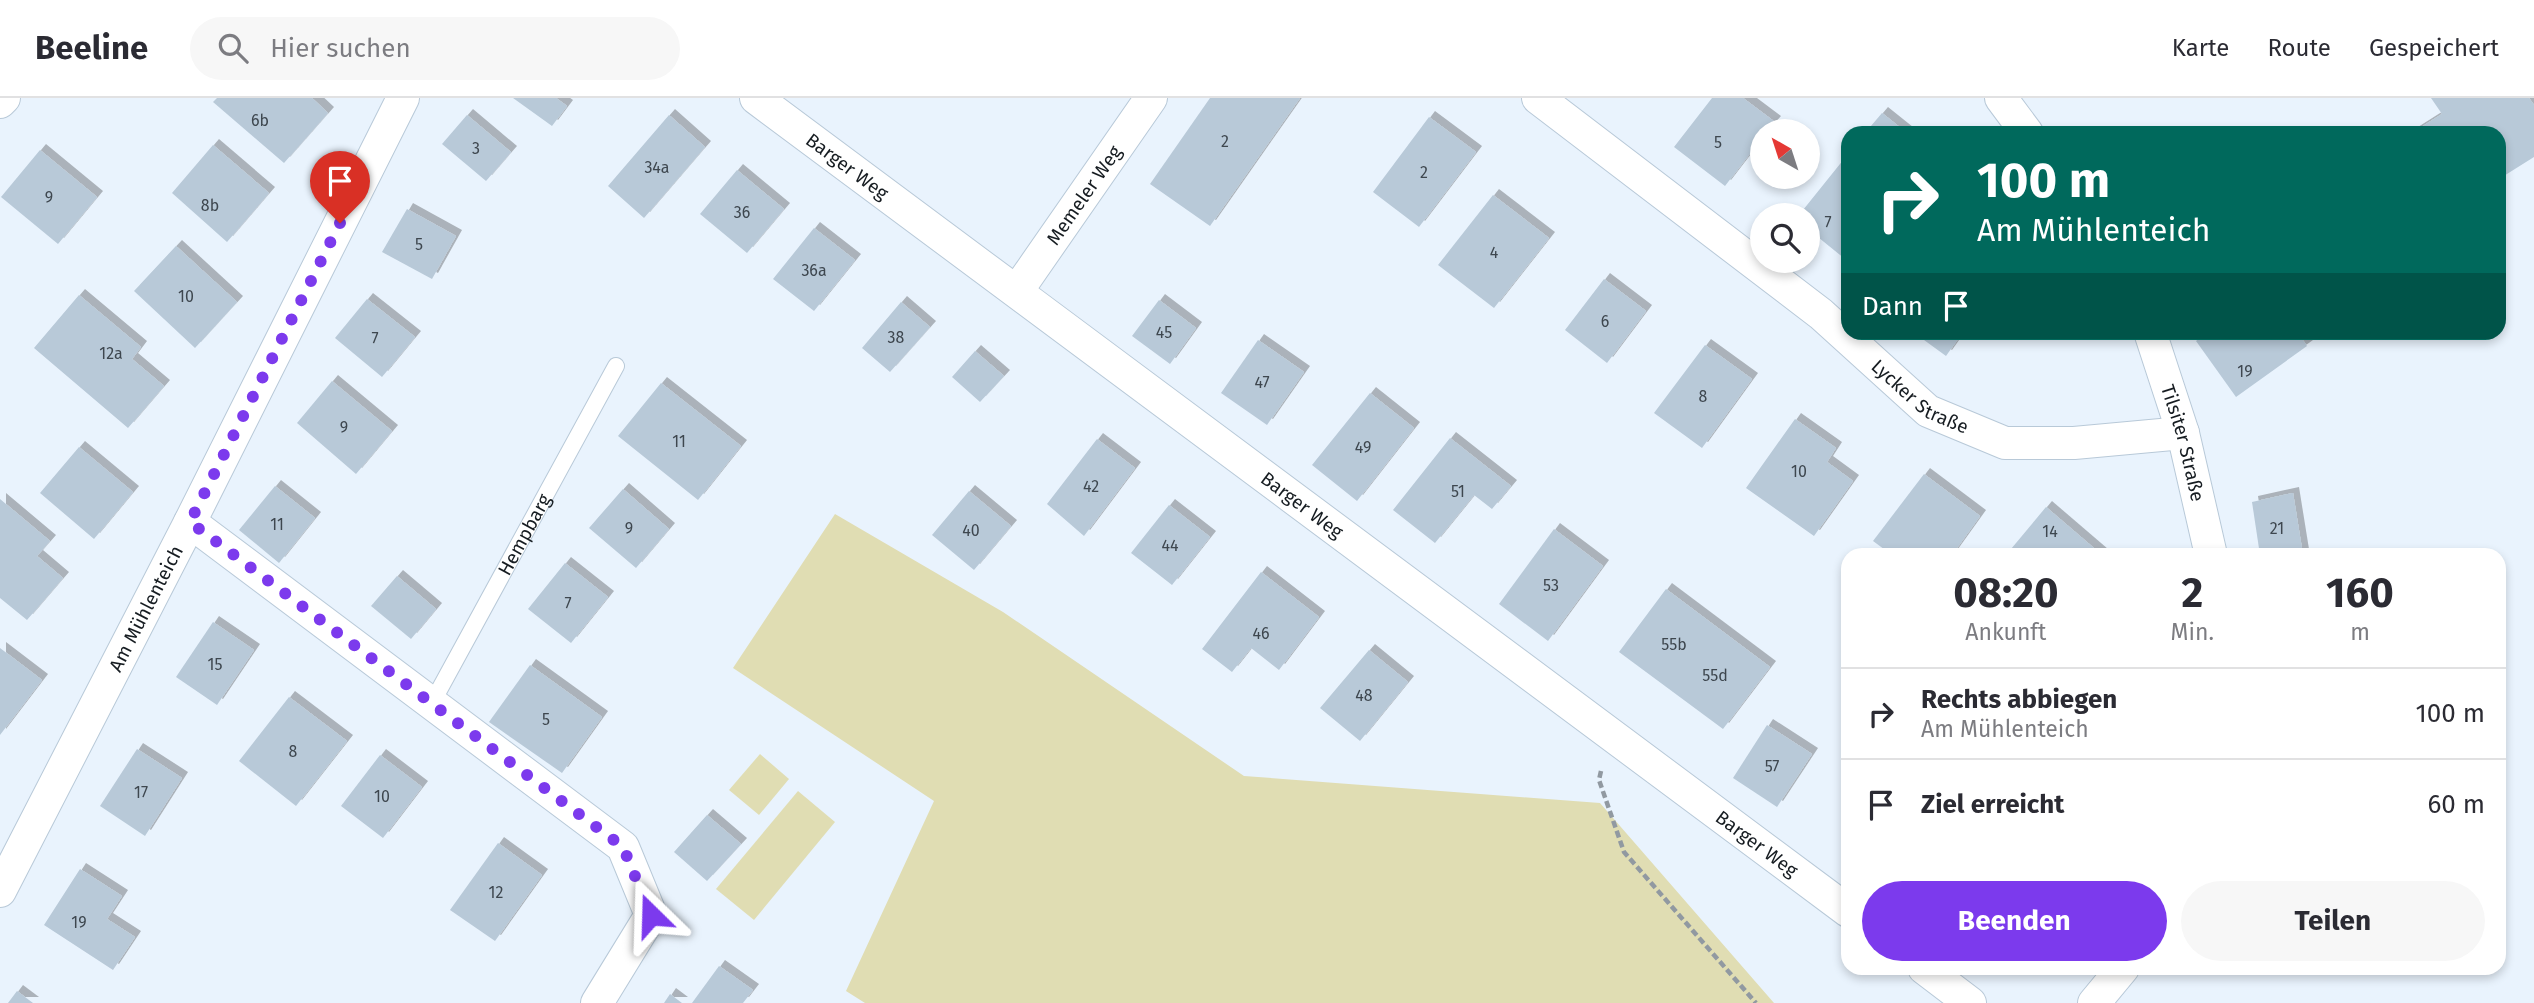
<!DOCTYPE html>
<html lang="de">
<meta charset="utf-8">
<style>
:root{--surface:#fff;--page:#f7f7f7;--text:#2b2b33;--muted:#7c7c81;--line:#e1e1e2;--accent:#7c3aed}
body{margin:0;font-family:"Fira Sans",sans-serif;background:var(--page);color:var(--text);height:100vh;display:flex;flex-direction:column;font-size:26px;white-space:nowrap}
*{box-sizing:border-box;margin:0}
p{font-size:23px;color:var(--muted)}
.icon{flex:none;width:38px;height:38px;fill:none;stroke:currentColor;stroke-width:2;stroke-linecap:round;stroke-linejoin:round}
.map{position:relative;flex:1;overflow:hidden}
.details{position:absolute;left:1841px;top:450px;width:665px;height:427px;display:flex;flex-direction:column;background:var(--surface);border-radius:21px;box-shadow:0 4px 10px #0003}
.details>*{flex:none}
.hud{position:absolute;left:1841px;top:28px;width:665px;height:214px;border-radius:21px;box-shadow:0 4px 10px #0003;background:#00695c;color:#fff;overflow:hidden}
.needle{width:46px;rotate:321deg}
.buttons{position:absolute;left:1750px;top:21px;display:grid;gap:14px}
.buttons a{display:grid;place-items:center;width:70px;height:70px;border-radius:50%;background:var(--surface);box-shadow:0 4px 10px #0003;font-size:35px}
.pin{position:absolute;display:grid;place-items:center;width:60px;height:60px;color:#fff;margin:-72px -30px;border-radius:50% 50% 50% 0;rotate:-45deg;box-shadow:0 0 7px #0007}
.pin .icon{rotate:45deg}
.me{position:absolute;width:77px;margin:-38px;rotate:338deg;stroke-linejoin:round;filter:drop-shadow(0 0 5px #0008)}
.turn{display:flex;align-items:center;gap:24px;height:147px;padding:0 21px;font-size:32px}
.turn .icon{width:91px;height:91px;stroke-width:2.5}
.turn b{display:block;font-size:49px;line-height:60px}
.then{display:flex;align-items:center;height:66px;padding:0 21px;background:#0003;gap:14px;font-size:26px}
.eta{display:flex;justify-content:space-evenly;align-items:center;height:119px;text-align:center}
.eta b{font-size:42px;font-weight:700;line-height:49px}
.cta{display:flex;gap:14px;margin-top:auto;padding:14px 21px}
.cta a{flex:1;height:80px;border-radius:42px;background:var(--accent);color:#fff;font-size:28px;font-weight:700;line-height:80px;text-align:center}
.cta a+a{background:var(--page);color:var(--text)}
ul{padding:0;list-style:none}
li{display:flex;align-items:center;gap:21px;height:91px;padding:0 21px;border-top:2px solid var(--line)}
li div{flex:1}
li b{display:block;font-size:26px}
li em{font-style:normal}
header{display:flex;align-items:center;gap:42px;box-sizing:border-box;height:98px;padding:0 35px;background:var(--surface);border-bottom:2px solid var(--line)}
header strong{font-size:33px}
nav{display:flex;gap:38px;margin-inline-start:auto;font-size:24px}
.search{width:490px;height:63px;background:var(--page);display:flex;align-items:center;gap:18px;box-sizing:border-box;padding:0 24px;border-radius:38px;color:var(--muted);font-size:26px}
.map>svg:first-child{display:block}
</style>
<header>
<strong>Beeline</strong>
<div class="search"><svg class="icon" aria-label="search" viewBox="0 0 24 24"><circle cx="10" cy="10" r="6"/><path d="M15 15l6 6"/></svg>Hier suchen</div>
<nav><a>Karte</a><a>Route</a><a>Gespeichert</a></nav>
</header>
<div class="map">
<svg width="2534" height="905" viewBox="0 0 2534 905">
<defs>
<filter id="shadow"><feDropShadow dx="6" dy="-6" stdDeviation="0" flood-color="#0004"/></filter>
</defs>
<rect width="100%" height="100%" fill="#e9f3fd"/>
<g fill="#e0ddb3">
<path d="M 835,416 L 1003,514 L 1244,678 L 1600,705 L 1774,905 L 865,905 L 846,893 L 934,703 L 733,570 Z"/>
<path d="M 760,656 L 789,681 L 759,717 L 729,692 Z"/>
<path d="M 798,693 L 835,724 L 754,822 L 716,791 Z"/>
</g>
<g fill="#b8c9d8" filter="url(#shadow)">
<path d="M 217,0 L 312,0 L 328,15 L 284,65 L 213,4 Z"/>
<path d="M 513,0 L 556,0 L 567,8 L 552,28 Z"/>
<path d="M 1210,0 L 1300,0 L 1210,128 L 1150,86 Z"/>
<path d="M 1712,0 L 1743,0 L 1775,24 L 1767,33 L 1762,33 L 1762,40 L 1725,88 L 1674,49 Z"/>
<path d="M 2431,0 L 2529,0 L 2534,7 L 2534,59 L 2499,81 L 2499,35 L 2412,35 L 2442,16 Z"/>
<path d="M 1882,15 L 1907,35 L 1865,35 Z"/>
<path d="M 467,17 L 511,54 L 486,83 L 442,46 Z"/>
<path d="M 669,17 L 705,49 L 644,120 L 608,88 Z"/>
<path d="M 1429,19 L 1476,54 L 1419,129 L 1373,94 Z"/>
<path d="M 213,47 L 269,95 L 227,144 L 172,95 Z"/>
<path d="M 40,52 L 97,99 L 58,146 L 1,99 Z"/>
<path d="M 1848,56 L 1848,157 L 1845,161 L 1808,131 L 1808,117 L 1799,117 Z"/>
<path d="M 737,72 L 784,111 L 747,155 L 700,116 Z"/>
<path d="M 1493,97 L 1549,140 L 1494,210 L 1438,167 Z"/>
<path d="M 407,111 L 456,138 L 432,181 L 382,154 Z"/>
<path d="M 814,130 L 855,162 L 814,213 L 773,181 Z"/>
<path d="M 176,148 L 237,204 L 195,250 L 134,193 Z"/>
<path d="M 1604,181 L 1646,213 L 1607,265 L 1565,232 Z"/>
<path d="M 79,197 L 141,249 L 132,261 L 164,288 L 128,330 L 34,250 Z"/>
<path d="M 367,201 L 415,239 L 382,279 L 335,240 Z"/>
<path d="M 1159,202 L 1196,230 L 1170,266 L 1132,238 Z"/>
<path d="M 901,204 L 930,229 L 890,274 L 862,250 Z"/>
<path d="M 1913,234 L 1963,234 L 1946,258 Z"/>
<path d="M 2207,234 L 2297,234 L 2307,248 L 2236,299 L 2196,243 Z"/>
<path d="M 1258,242 L 1304,274 L 1267,327 L 1221,295 Z"/>
<path d="M 1705,247 L 1752,281 L 1702,350 L 1654,315 Z"/>
<path d="M 975,253 L 1004,278 L 980,304 L 952,279 Z"/>
<path d="M 332,283 L 392,333 L 356,376 L 297,325 Z"/>
<path d="M 661,285 L 741,348 L 698,402 L 618,338 Z"/>
<path d="M 1370,295 L 1414,330 L 1357,403 L 1312,367 Z"/>
<path d="M 1795,321 L 1836,350 L 1827,364 L 1853,383 L 1814,438 L 1746,390 Z"/>
<path d="M 1450,340 L 1511,388 L 1492,411 L 1474,397 L 1435,445 L 1393,412 Z"/>
<path d="M 1097,341 L 1135,370 L 1084,438 L 1047,406 Z"/>
<path d="M 79,349 L 133,394 L 94,441 L 40,395 Z"/>
<path d="M 1924,376 L 1980,418 L 1952,457 L 1892,457 L 1873,443 Z"/>
<path d="M 275,388 L 315,420 L 279,465 L 239,432 Z"/>
<path d="M 623,391 L 669,431 L 636,470 L 589,430 Z"/>
<path d="M 969,393 L 1011,428 L 974,472 L 932,437 Z"/>
<path d="M 2293,395 L 2303,457 L 2260,457 L 2252,404 Z"/>
<path d="M 0,401 L 50,443 L 37,458 L 63,480 L 27,522 L 0,500 Z"/>
<path d="M 1169,407 L 1210,439 L 1172,487 L 1131,455 Z"/>
<path d="M 2046,409 L 2102,457 L 2006,457 Z"/>
<path d="M 1554,431 L 1603,468 L 1548,543 L 1499,506 Z"/>
<path d="M 565,465 L 608,499 L 571,545 L 528,511 Z"/>
<path d="M 1261,474 L 1319,519 L 1279,572 L 1251,550 L 1232,574 L 1202,551 Z"/>
<path d="M 397,478 L 436,511 L 411,541 L 371,508 Z"/>
<path d="M 1666,491 L 1770,569 L 1723,631 L 1619,554 Z"/>
<path d="M 213,524 L 254,552 L 217,607 L 176,579 Z"/>
<path d="M 0,550 L 42,582 L 0,637 Z"/>
<path d="M 1369,552 L 1408,584 L 1360,643 L 1320,610 Z"/>
<path d="M 530,567 L 602,619 L 562,675 L 489,624 Z"/>
<path d="M 289,599 L 347,643 L 296,708 L 239,663 Z"/>
<path d="M 1767,627 L 1812,656 L 1777,709 L 1733,680 Z"/>
<path d="M 137,651 L 182,680 L 145,738 L 100,708 Z"/>
<path d="M 380,657 L 422,689 L 383,740 L 341,708 Z"/>
<path d="M 707,717 L 741,746 L 707,783 L 674,754 Z"/>
<path d="M 498,745 L 542,777 L 495,843 L 450,812 Z"/>
<path d="M 80,771 L 122,798 L 107,821 L 135,839 L 113,872 L 44,827 Z"/>
<path d="M 719,868 L 753,892 L 743,905 L 692,905 Z"/>
<path d="M 17,893 L 33,905 L 8,905 Z"/>
<path d="M 670,896 L 682,905 L 664,905 Z"/>
</g>
<g fill="none" stroke-linecap="round" stroke-linejoin="round">
<defs>
<g id="service">
<path id="s1" d="M 432,605 L 616,268"/>
</g>
<g id="minor">
<path id="s2" d="M 756,0 L 1848,813"/>
<path id="s3" d="M 1538,0 L 1821,216 L 1928,313 L 2005,345 L 2074,345 L 2183,335"/>
<path d="M 2001,0 L 2027,35"/>
<path d="M 0,4 L 4,0"/>
<path id="s4" d="M 1017,193 L 1151,0"/>
<path id="s5" d="M 2150,234 L 2183,335 L 2211,457"/>
<path d="M 190,424 L 623,749 L 651,817 L 597,905"/>
<path id="s6" d="M 0,793 L 190,424 L 403,0"/>
<path d="M 1924,870 L 1970,905"/>
<path d="M 2094,905 L 2123,870"/>
</g>
</defs>
<use href="#service" stroke="#b8c9d8" stroke-width="18"/>
<use href="#minor" stroke="#b8c9d8" stroke-width="34"/>
<path stroke="#9199a1" stroke-width="4.5" stroke-dasharray="7 3.5" stroke-linecap="butt" d="M 1601,673 L 1599,682 L 1624,754 L 1756,905"/>
<use href="#service" stroke="#fff" stroke-width="16"/>
<use href="#minor" stroke="#fff" stroke-width="32"/>
</g>
<g fill="none" stroke-linecap="round" stroke-linejoin="round">
<path stroke="#7c3aed" stroke-width="12" stroke-dasharray="0 21.6" d="M 340,125 L 190,424 L 623,749 L 651,817"/>
</g>
<g text-anchor="middle" dominant-baseline="central" stroke-width="7" stroke-linejoin="round" paint-order="stroke">
<g font-size="16" fill="#3e474f">
<text x="260" y="22">6b</text>
<text x="1225" y="43">2</text>
<text x="1718" y="44">5</text>
<text x="476" y="50">3</text>
<text x="657" y="69">34a</text>
<text x="1424" y="74">2</text>
<text x="49" y="99">9</text>
<text x="210" y="107">8b</text>
<text x="742" y="114">36</text>
<text x="1828" y="124">7</text>
<text x="419" y="146">5</text>
<text x="1494" y="154">4</text>
<text x="814" y="172">36a</text>
<text x="186" y="198">10</text>
<text x="1605" y="223">6</text>
<text x="1164" y="234">45</text>
<text x="896" y="239">38</text>
<text x="375" y="240">7</text>
<text x="111" y="255">12a</text>
<text x="2245" y="273">19</text>
<text x="1262" y="284">47</text>
<text x="1703" y="298">8</text>
<text x="344" y="329">9</text>
<text x="679" y="343">11</text>
<text x="1363" y="349">49</text>
<text x="1799" y="373">10</text>
<text x="1091" y="388">42</text>
<text x="1458" y="393">51</text>
<text x="277" y="426">11</text>
<text x="629" y="430">9</text>
<text x="2277" y="430">21</text>
<text x="971" y="432">40</text>
<text x="2050" y="433">14</text>
<text x="1170" y="447">44</text>
<text x="1551" y="487">53</text>
<text x="568" y="505">7</text>
<text x="1261" y="535">46</text>
<text x="1674" y="546">55b</text>
<text x="215" y="566">15</text>
<text x="1715" y="577">55d</text>
<text x="1364" y="597">48</text>
<text x="546" y="621">5</text>
<text x="293" y="653">8</text>
<text x="1772" y="668">57</text>
<text x="141" y="694">17</text>
<text x="382" y="698">10</text>
<text x="496" y="794">12</text>
<text x="79" y="824">19</text>
</g>
<g font-size="19" fill="#161c21" stroke="#e9f3fd">
<text stroke="none"><textPath href="#s2" startOffset="114">Barger Weg</textPath></text>
<text stroke="none"><textPath href="#s4" startOffset="117">Memeler Weg</textPath></text>
<text stroke="none"><textPath href="#s3" startOffset="486">Lycker Straße</textPath></text>
<text stroke="none"><textPath href="#s5" startOffset="116">Tilsiter Straße</textPath></text>
<text stroke="none"><textPath href="#s2" startOffset="681">Barger Weg</textPath></text>
<text stroke="none"><textPath href="#s1" startOffset="192">Hempbarg</textPath></text>
<text stroke="none"><textPath href="#s6" startOffset="318">Am Mühlenteich</textPath></text>
<text stroke="none"><textPath href="#s2" startOffset="1248">Barger Weg</textPath></text>
</g>
</g>
</svg>
<div class="buttons">
<a><svg class="needle" viewBox="-14 -14 28 28"><path d="M0-13l5 13h-10z" fill="#e53935"/><path d="M0 13l5-13h-10z" fill="#7c7c81"/></svg></a>
<a><svg class="icon" aria-label="search" viewBox="0 0 24 24"><circle cx="10" cy="10" r="6"/><path d="M15 15l6 6"/></svg></a>
</div>
<div class="pin" style="left:340px;top:125px;background:#d93025"><svg class="icon" aria-label="arrive" viewBox="0 0 24 24"><path d="M6 21V4h12l-3 4 3 4H6"/></svg></div>
<svg class="me" style="left:651px;top:817px" viewBox="-20 -20 40 40"><path d="M0-17L14 15 0 8-14 15z" fill="#7c3aed" stroke="#fff" stroke-width="4"/></svg>
<div class="hud">
<div class="turn"><svg class="icon" aria-label="right" viewBox="0 0 24 24"><path d="M7 20v-9h11M14 6l5 5-5 5"/></svg><div><b>100 m</b>Am Mühlenteich</div></div>
<div class="then">Dann<svg class="icon" aria-label="arrive" viewBox="0 0 24 24"><path d="M6 21V4h12l-3 4 3 4H6"/></svg></div>
</div>
<section class="details">
<div class="eta">
<div><b>08:20</b><p>Ankunft</p></div>
<div><b>2</b><p>Min.</p></div>
<div><b>160</b><p>m</p></div>
</div>
<ul>
<li><svg class="icon" aria-label="right" viewBox="0 0 24 24"><path d="M7 20v-9h11M14 6l5 5-5 5"/></svg><div><b>Rechts abbiegen</b><p>Am Mühlenteich</p></div><em>100 m</em></li>
<li><svg class="icon" aria-label="arrive" viewBox="0 0 24 24"><path d="M6 21V4h12l-3 4 3 4H6"/></svg><div><b>Ziel erreicht</b></div><em>60 m</em></li>
</ul>
<div class="cta"><a>Beenden</a><a>Teilen</a></div>
</section>
</div>
